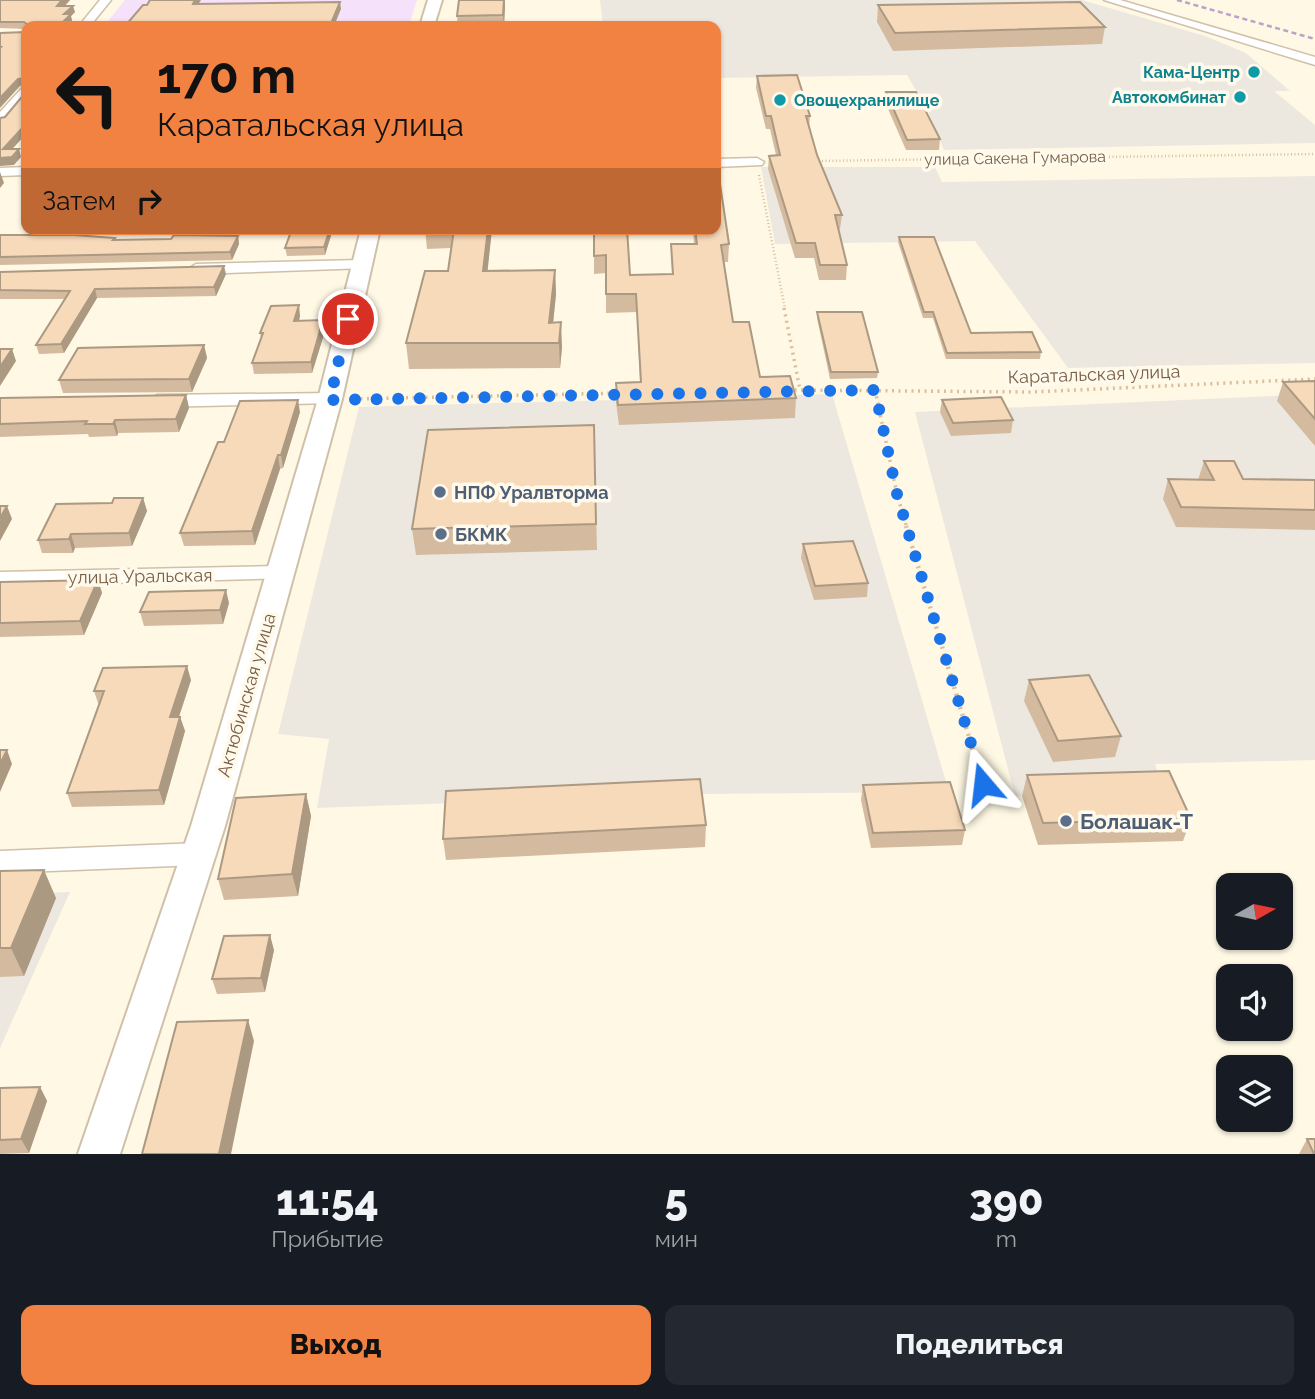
<!DOCTYPE html>
<html lang="ru">
<meta charset="utf-8">
<style>
:root{--surface:#171b24;--page:#242831;--text:#f1f3f6;--muted:#9ea1a6;--accent:#f18241}
body{margin:0;font-family:Raleway,sans-serif;background:var(--page);color:var(--text);height:100vh;display:flex;flex-direction:column;font-size:26px;white-space:nowrap}
*{box-sizing:border-box;margin:0}
p{font-size:23px;color:var(--muted)}
.icon{flex:none;width:38px;height:38px;fill:none;stroke:currentColor;stroke-width:2;stroke-linecap:round;stroke-linejoin:round}
.map{position:relative;height:1154px;overflow:hidden}
.side{display:flex;flex-direction:column;background:var(--surface);flex:1}
.side>*{flex:none}
.top-card{position:absolute;left:21px;top:21px;width:700px;height:214px;border-radius:14px;box-shadow:0 2px 5px #0004;background:#f18241;color:#111;overflow:hidden}
.needle{width:46px;rotate:81deg}
.fabs{position:absolute;left:1216px;top:873px;display:grid;gap:14px}
.fabs a{display:grid;place-items:center;width:77px;height:77px;border-radius:14px;background:var(--surface);box-shadow:0 2px 5px #0004;font-size:35px}
.pin{position:absolute;display:grid;place-items:center;width:60px;height:60px;color:#fff;margin:-30px;border:4px solid #fff;border-radius:50%;box-shadow:0 2px 7px #0007}
.me{position:absolute;width:77px;margin:-38px;rotate:343deg;stroke-linejoin:round;filter:drop-shadow(0 0 5px #0008)}
.turn{display:flex;align-items:center;gap:24px;height:147px;padding:0 21px;font-size:32px}
.turn .icon{width:91px;height:91px;stroke-width:2.5}
.turn b{display:block;font-size:49px;line-height:60px}
.then{display:flex;align-items:center;height:66px;padding:0 21px;background:#0003;gap:14px;font-size:26px}
.eta{display:flex;justify-content:space-evenly;align-items:center;height:119px;text-align:center}
.eta b{font-size:42px;font-weight:800;line-height:49px}
.primary-button{display:flex;gap:14px;margin-top:auto;padding:14px 21px}
.primary-button a{flex:1;height:80px;border-radius:14px;background:var(--accent);color:#111;font-size:28px;font-weight:800;line-height:80px;text-align:center}
.primary-button a+a{background:var(--page);color:var(--text)}
.map>svg:first-child{display:block}
</style>
<div class="map">
<svg width="1315" height="1154" viewBox="0 0 1315 1154">
<rect width="100%" height="100%" fill="#fef8e4"/>
<g fill="#ede8df">
<path d="M 600,0 L 1082,0 L 1205,36 L 1246,53 L 1290,91 L 1274,91 L 1315,125 L 1315,143 L 944,150 L 928,111 L 907,75 L 716,78 L 716,26 L 603,26 Z"/>
<path d="M 761,167 L 935,167 L 942,182 L 1315,176 L 1315,363 L 1068,368 L 975,241 L 775,244 Z"/>
<path d="M 832,394 L 949,792 L 701,794 L 317,808 L 329,739 L 278,734 L 359,407 Z"/>
<path d="M 1315,394 L 1315,760 L 1155,764 L 1162,785 L 1015,796 L 915,412 Z"/>
<path d="M 70,892 L 0,1048 L 0,894 Z"/>
</g>
<path fill="#f5e1fa" d="M 125,0 L 417,0 L 409,25 L 104,26 Z"/>
<g fill="none" stroke-linecap="round" stroke-linejoin="round">
<defs>
<g id="minor">
<path d="M 100,0 L 111,0 L 90,26 L 79,26 Z"/>
<path d="M 1104,0 L 1120,0 L 1315,57 L 1315,65 Z"/>
<path d="M 26,87 L 26,98 L 5,123 L 0,124 L 0,112 L 22,88 Z"/>
<path d="M 757,158 L 764,162 L 762,165 L 716,167 L 716,159 Z"/>
<path d="M 26,167 L 26,175 L 0,176 L 0,168 Z"/>
<path d="M 361,260 L 367,262 L 369,265 L 367,268 L 196,274 L 188,269 L 196,264 Z"/>
<path d="M 330,393 L 337,395 L 340,399 L 337,403 L 157,407 L 147,401 L 157,395 Z"/>
<path d="M 280,566 L 288,568 L 291,573 L 288,578 L 0,586 L 0,572 Z"/>
<path d="M 199,843 L 209,846 L 213,854 L 209,862 L 199,865 L 0,873 L 0,851 Z"/>
</g>
<g id="tertiary">
<path d="M 428,0 L 442,0 L 434,26 L 420,26 Z"/>
<path d="M 361,229 L 380,229 L 342,399 L 225,826 L 120,1154 L 78,1154 L 191,826 L 318,399 Z"/>
</g>
</defs>
<use href="#minor" stroke="#d0c0a9" stroke-width="3"/>
<use href="#tertiary" stroke="#d0c0a9" stroke-width="4"/>
<g stroke="#dbbe9d" stroke-width="2.5" stroke-dasharray="1 2.5" stroke-linecap="butt">
<path d="M 815,161 L 1315,154"/>
<path d="M 759,175 L 785,309"/>
</g>
<g stroke="#dbbe9d" stroke-width="3.5" stroke-dasharray="2 4.5" stroke-linecap="butt">
<path d="M 784,308 L 800,390"/>
<path d="M 788,390 L 1032,392 L 1315,379"/>
<path d="M 875,390 L 897,494 L 907,528"/>
<path d="M 354,399 L 622,393"/>
</g>
<path stroke="#dbbe9d" stroke-width="4.5" stroke-dasharray="2 5" stroke-linecap="butt" d="M 906,526 L 983,784"/>
<use href="#minor" fill="#fff" fill-rule="evenodd"/>
<use href="#tertiary" fill="#fff" fill-rule="evenodd"/>
<path stroke="#bca2c9" stroke-width="2.5" stroke-dasharray="5 3.5" stroke-linecap="butt" d="M 1177,0 L 1315,39"/>
</g>
<g fill="#d4bba0">
<path d="M 0,0 L 70,0 L 65,6 L 75,12 L 71,16 L 72,21 L 26,29 L 0,28 Z"/>
<path d="M 459,0 L 505,0 L 504,26 L 458,26 L 457,16 Z"/>
<path d="M 878,5 L 1105,27 L 1102,44 L 893,51 L 877,22 Z"/>
<path d="M 757,76 L 810,116 L 809,128 L 817,155 L 842,215 L 840,229 L 838,229 L 847,265 L 846,280 L 819,280 L 814,258 L 795,258 L 768,169 L 769,156 L 776,155 L 770,129 L 766,129 L 756,88 Z"/>
<path d="M 886,92 L 940,139 L 939,150 L 906,150 L 885,102 Z"/>
<path d="M 292,229 L 333,229 L 325,255 L 287,256 L 285,248 Z"/>
<path d="M 425,229 L 492,229 L 487,271 L 555,270 L 556,294 L 553,323 L 562,347 L 560,368 L 409,369 L 406,343 L 448,271 L 451,248 L 427,249 Z"/>
<path d="M 594,229 L 630,275 L 672,274 L 671,244 L 694,244 L 693,229 L 716,229 L 729,244 L 728,262 L 724,262 L 733,322 L 760,377 L 796,398 L 795,418 L 619,425 L 616,403 L 616,383 L 640,382 L 637,312 L 606,313 L 606,273 L 594,274 Z"/>
<path d="M 0,235 L 115,238 L 115,240 L 171,239 L 238,236 L 239,244 L 232,260 L 0,265 Z"/>
<path d="M 899,237 L 971,333 L 1041,352 L 1040,359 L 946,359 L 933,318 L 923,318 L 898,242 Z"/>
<path d="M 0,272 L 226,274 L 216,296 L 97,298 L 64,353 L 39,354 L 36,345 L 65,299 L 0,299 Z"/>
<path d="M 817,312 L 878,372 L 877,378 L 830,379 L 817,318 Z"/>
<path d="M 300,316 L 299,321 L 323,320 L 325,331 L 312,373 L 254,374 L 252,363 L 261,337 L 260,333 Z"/>
<path d="M 204,345 L 207,358 L 192,392 L 63,393 L 59,380 Z"/>
<path d="M 1315,381 L 1315,446 L 1277,401 L 1283,382 Z"/>
<path d="M 186,395 L 189,408 L 179,432 L 118,433 L 117,436 L 89,437 L 88,434 L 0,437 L 0,398 Z"/>
<path d="M 942,400 L 1013,420 L 1011,433 L 951,436 L 940,412 Z"/>
<path d="M 300,412 L 283,468 L 280,469 L 255,545 L 184,546 L 180,533 L 224,442 Z"/>
<path d="M 594,425 L 597,550 L 416,555 L 412,529 Z"/>
<path d="M 1204,461 L 1243,479 L 1315,480 L 1315,530 L 1176,527 L 1163,499 L 1168,479 L 1198,480 Z"/>
<path d="M 143,498 L 147,511 L 132,546 L 75,548 L 73,553 L 42,553 L 38,540 L 112,503 Z"/>
<path d="M 803,544 L 868,583 L 867,597 L 814,600 L 801,558 Z"/>
<path d="M 98,580 L 102,593 L 84,635 L 0,637 L 0,582 Z"/>
<path d="M 229,603 L 223,624 L 144,626 L 140,612 Z"/>
<path d="M 191,680 L 179,717 L 180,717 L 185,731 L 164,805 L 72,807 L 67,793 L 99,706 L 94,691 Z"/>
<path d="M 1029,680 L 1121,736 L 1115,757 L 1053,762 L 1024,701 Z"/>
<path d="M 1027,775 L 1191,819 L 1183,841 L 1038,845 L 1022,796 Z"/>
<path d="M 863,785 L 965,830 L 962,845 L 871,848 L 861,800 Z"/>
<path d="M 306,794 L 311,816 L 298,896 L 224,900 L 218,879 Z"/>
<path d="M 706,825 L 705,847 L 446,860 L 443,839 Z"/>
<path d="M 0,871 L 56,898 L 24,976 L 0,977 Z"/>
<path d="M 274,950 L 265,992 L 217,994 L 212,979 Z"/>
<path d="M 40,1087 L 47,1101 L 29,1153 L 0,1154 L 0,1088 Z"/>
<path d="M 1307,1139 L 1315,1154 L 1299,1154 Z"/>
</g>
<g fill="#ac9982">
<path d="M 62,0 L 70,0 L 59,12 L 57,6 Z"/>
<path d="M 195,0 L 201,0 L 194,11 L 193,4 Z"/>
<path d="M 504,0 L 505,7 L 504,26 L 503,15 Z"/>
<path d="M 340,2 L 341,9 L 334,26 L 330,26 Z"/>
<path d="M 73,6 L 75,12 L 71,16 L 72,21 L 67,26 L 59,26 L 64,14 Z"/>
<path d="M 26,78 L 26,85 L 20,86 L 0,108 L 0,98 L 18,79 Z"/>
<path d="M 26,124 L 26,134 L 5,157 L 3,149 Z"/>
<path d="M 19,149 L 21,157 L 14,165 L 0,166 L 0,158 Z"/>
<path d="M 0,172 L 4,183 L 0,188 Z"/>
<path d="M 330,229 L 333,229 L 325,255 L 324,247 Z"/>
<path d="M 488,229 L 492,229 L 485,295 L 483,271 Z"/>
<path d="M 238,236 L 239,244 L 232,260 L 230,252 Z"/>
<path d="M 224,266 L 226,274 L 216,296 L 214,287 Z"/>
<path d="M 555,270 L 556,294 L 551,343 L 549,323 Z"/>
<path d="M 95,289 L 97,298 L 64,353 L 61,344 Z"/>
<path d="M 299,305 L 300,316 L 296,332 L 294,321 Z"/>
<path d="M 323,320 L 325,331 L 312,373 L 311,362 Z"/>
<path d="M 561,322 L 562,347 L 560,368 L 559,343 Z"/>
<path d="M 204,345 L 207,358 L 192,392 L 189,379 Z"/>
<path d="M 12,349 L 16,361 L 0,386 L 0,367 Z"/>
<path d="M 186,395 L 189,408 L 179,432 L 176,419 Z"/>
<path d="M 298,400 L 300,412 L 283,468 L 281,455 Z"/>
<path d="M 115,420 L 118,433 L 117,436 L 113,424 Z"/>
<path d="M 278,455 L 280,469 L 255,545 L 252,531 Z"/>
<path d="M 143,498 L 147,511 L 132,546 L 129,533 Z"/>
<path d="M 7,506 L 12,519 L 0,541 L 0,518 Z"/>
<path d="M 71,534 L 75,548 L 73,553 L 69,539 Z"/>
<path d="M 98,580 L 102,593 L 84,635 L 80,621 Z"/>
<path d="M 226,590 L 229,603 L 223,624 L 220,610 Z"/>
<path d="M 187,666 L 191,680 L 174,731 L 170,717 Z"/>
<path d="M 180,717 L 185,731 L 164,805 L 159,790 Z"/>
<path d="M 7,750 L 12,764 L 0,792 L 0,764 Z"/>
<path d="M 306,794 L 311,816 L 298,896 L 292,874 Z"/>
<path d="M 44,870 L 56,898 L 24,976 L 11,948 Z"/>
<path d="M 270,935 L 274,950 L 265,992 L 261,978 Z"/>
<path d="M 248,1020 L 254,1041 L 231,1154 L 219,1154 Z"/>
<path d="M 40,1087 L 47,1101 L 29,1153 L 21,1139 Z"/>
</g>
<g fill="#f6daba" stroke="#ac9982" stroke-width="2">
<path d="M 0,0 L 62,0 L 57,6 L 73,6 L 64,14 L 71,14 L 59,26 L 27,26 L 27,24 L 24,22 L 0,22 Z"/>
<path d="M 150,0 L 195,0 L 193,4 L 340,2 L 330,26 L 125,26 L 143,5 L 147,5 Z"/>
<path d="M 459,0 L 504,0 L 503,15 L 457,16 Z"/>
<path d="M 1080,2 L 1105,27 L 895,33 L 878,5 Z"/>
<path d="M 26,30 L 26,124 L 3,149 L 19,149 L 12,157 L 0,158 L 0,118 L 5,117 L 26,92 L 26,78 L 18,79 L 0,98 L 0,48 L 1,47 L 0,47 L 0,33 L 26,32 Z"/>
<path d="M 797,75 L 810,116 L 806,116 L 817,155 L 842,215 L 835,215 L 847,265 L 820,265 L 815,243 L 796,243 L 769,156 L 780,155 L 771,116 L 766,116 L 757,76 Z"/>
<path d="M 886,92 L 916,92 L 940,139 L 907,140 Z"/>
<path d="M 716,157 L 729,244 L 721,245 L 733,322 L 749,322 L 760,377 L 790,376 L 796,398 L 618,405 L 616,383 L 641,382 L 636,294 L 606,294 L 606,255 L 594,256 L 594,229 L 627,229 L 630,275 L 673,274 L 671,244 L 697,244 L 695,229 L 716,229 Z"/>
<path d="M 292,229 L 330,229 L 324,247 L 285,248 Z"/>
<path d="M 454,229 L 488,229 L 483,271 L 555,270 L 549,323 L 561,322 L 559,343 L 406,343 L 425,271 L 448,271 Z"/>
<path d="M 0,235 L 74,235 L 115,238 L 113,240 L 171,239 L 174,235 L 238,236 L 230,252 L 0,257 Z"/>
<path d="M 899,237 L 934,237 L 971,333 L 1032,332 L 1041,352 L 947,353 L 933,312 L 924,312 Z"/>
<path d="M 224,266 L 214,287 L 95,289 L 61,344 L 36,345 L 70,291 L 0,290 L 0,272 Z"/>
<path d="M 299,305 L 294,321 L 323,320 L 311,362 L 252,363 L 263,333 L 260,333 L 271,306 Z"/>
<path d="M 817,312 L 862,312 L 878,372 L 831,372 Z"/>
<path d="M 204,345 L 189,379 L 59,380 L 78,348 Z"/>
<path d="M 0,349 L 12,349 L 0,367 Z"/>
<path d="M 1315,381 L 1315,419 L 1283,382 Z"/>
<path d="M 186,395 L 176,419 L 115,420 L 113,424 L 85,424 L 87,421 L 0,424 L 0,398 Z"/>
<path d="M 1001,397 L 1013,420 L 953,423 L 942,400 Z"/>
<path d="M 298,400 L 281,455 L 278,455 L 252,531 L 180,533 L 218,442 L 224,442 L 240,401 Z"/>
<path d="M 594,425 L 596,524 L 412,529 L 428,430 Z"/>
<path d="M 1204,461 L 1234,461 L 1243,479 L 1315,480 L 1315,510 L 1181,507 L 1168,479 L 1214,480 Z"/>
<path d="M 114,498 L 143,498 L 129,533 L 71,534 L 69,539 L 38,540 L 56,504 L 112,503 Z"/>
<path d="M 0,506 L 7,506 L 0,518 Z"/>
<path d="M 853,541 L 868,583 L 815,586 L 803,544 Z"/>
<path d="M 98,580 L 80,621 L 0,623 L 0,582 Z"/>
<path d="M 226,590 L 220,610 L 140,612 L 149,592 Z"/>
<path d="M 187,666 L 170,717 L 180,717 L 159,790 L 67,793 L 104,691 L 94,691 L 103,668 Z"/>
<path d="M 1089,675 L 1121,736 L 1058,741 L 1029,680 Z"/>
<path d="M 0,750 L 7,750 L 0,764 Z"/>
<path d="M 1169,771 L 1191,819 L 1043,823 L 1027,775 Z"/>
<path d="M 700,779 L 706,825 L 443,839 L 446,791 Z"/>
<path d="M 950,782 L 965,830 L 873,833 L 863,785 Z"/>
<path d="M 306,794 L 292,874 L 218,879 L 236,798 Z"/>
<path d="M 44,870 L 11,948 L 0,948 L 0,871 Z"/>
<path d="M 270,935 L 261,978 L 212,979 L 224,936 Z"/>
<path d="M 248,1020 L 219,1154 L 142,1154 L 177,1022 Z"/>
<path d="M 40,1087 L 21,1139 L 0,1140 L 0,1088 Z"/>
<path d="M 1307,1139 L 1315,1139 L 1315,1154 L 1314,1154 Z"/>
</g>
<g fill="none" stroke-linecap="round" stroke-linejoin="round">
<path stroke="#1a73e8" stroke-width="12" stroke-dasharray="0 21.6" d="M 348,319 L 330,400 L 875,390 L 897,494 L 983,784"/>
</g>
<g fill="#0f9aa8" stroke="#fffaec" stroke-width="2.5">
<circle cx="1254" cy="72" r="7"/>
<circle cx="1240" cy="97" r="7"/>
<circle cx="780" cy="100" r="7"/>
</g>
<g fill="#5c6f8a" stroke="#fffaec" stroke-width="2.5">
<circle cx="440" cy="492" r="7"/>
<circle cx="441" cy="534" r="7"/>
<circle cx="1066" cy="821" r="7"/>
</g>
<g text-anchor="middle" dominant-baseline="central" stroke-width="7" stroke-linejoin="round" paint-order="stroke">
<g font-size="16" font-weight="bold" fill="#0d838f" stroke="#fffaec" text-anchor="end">
<text x="1240" y="72">Кама-Центр</text>
<text x="1226" y="97">Автокомбинат</text>
<text x="794" y="100" text-anchor="start">Овощехранилище</text>
</g>
<g font-size="16" fill="#796047" stroke="#fffaec">
<text transform="translate(1015 158) rotate(-1)">улица Сакена Гумарова</text>
</g>
<g font-size="18" fill="#796047" stroke="#fffaec">
<text transform="translate(1094 374) rotate(-2)">Каратальская улица</text>
<text transform="translate(140 576) rotate(-1)">улица Уральская</text>
<text transform="translate(246 695) rotate(-74)">Актюбинская улица</text>
</g>
<g font-size="18" font-weight="bold" fill="#4e5e75" stroke="#fffaec" text-anchor="start">
<text x="454" y="492">НПФ Уралвторма</text>
<text x="455" y="534">БКМК</text>
</g>
<g font-size="21" font-weight="bold" fill="#4e5e75" stroke="#fffaec" text-anchor="start">
<text x="1080" y="821">Болашак-Т</text>
</g>
</g>
</svg>
<div class="fabs">
<a><svg class="needle" viewBox="-14 -14 28 28"><path d="M0-13l5 13h-10z" fill="#e53935"/><path d="M0 13l5-13h-10z" fill="#9ea1a6"/></svg></a>
<a><svg class="icon" aria-label="sound" viewBox="0 0 24 24"><path d="M4 9h4l5-4v14l-5-4H4zM17 9q2 3 0 6"/></svg></a>
<a><svg class="icon" aria-label="layers" viewBox="0 0 24 24"><path d="M12 4l9 5-9 5-9-5zM3 14l9 5 9-5"/></svg></a>
</div>
<div class="pin" style="left:348px;top:319px;background:#d93025"><svg class="icon" aria-label="arrive" viewBox="0 0 24 24"><path d="M6 21V4h12l-3 4 3 4H6"/></svg></div>
<svg class="me" style="left:983px;top:784px" viewBox="-20 -20 40 40"><path d="M0-17L14 15 0 8-14 15z" fill="#1a73e8" stroke="#fff" stroke-width="4"/></svg>
<div class="top-card">
<div class="turn"><svg class="icon" aria-label="left" viewBox="0 0 24 24"><path d="M17 20v-9H6M10 6l-5 5 5 5"/></svg><div><b>170 m</b>Каратальская улица</div></div>
<div class="then">Затем<svg class="icon" aria-label="right" viewBox="0 0 24 24"><path d="M7 20v-9h11M14 6l5 5-5 5"/></svg></div>
</div>
</div>
<section class="side">
<div class="eta">
<div><b>11:54</b><p>Прибытие</p></div>
<div><b>5</b><p>мин</p></div>
<div><b>390</b><p>m</p></div>
</div>
<div class="primary-button"><a>Выход</a><a>Поделиться</a></div>
</section>
